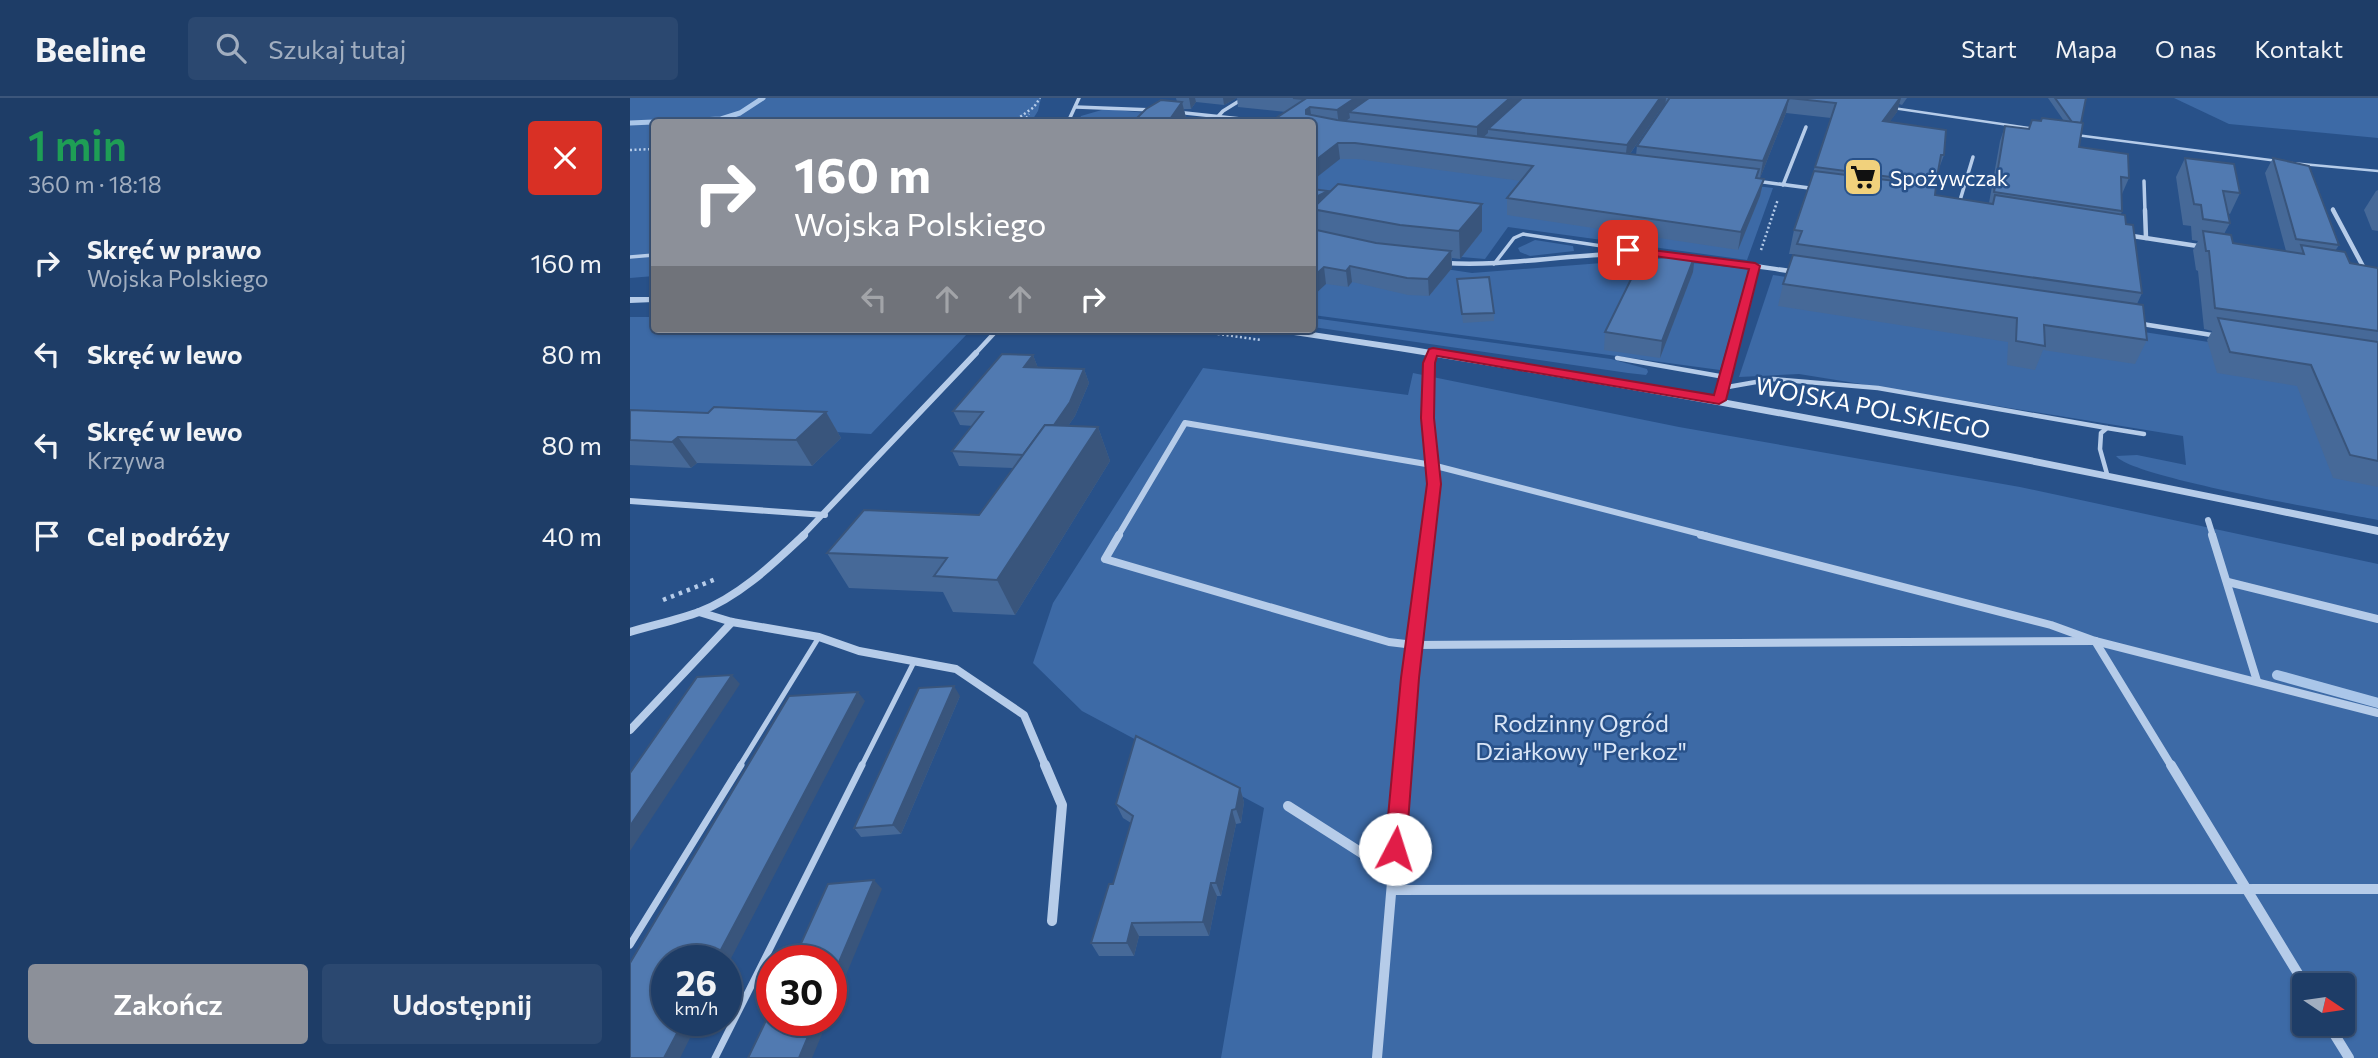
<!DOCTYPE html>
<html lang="pl">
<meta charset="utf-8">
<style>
:root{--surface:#1e3d67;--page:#2b4870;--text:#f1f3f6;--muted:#a1aec0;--line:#3c567b;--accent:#8c9099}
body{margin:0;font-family:Commissioner,sans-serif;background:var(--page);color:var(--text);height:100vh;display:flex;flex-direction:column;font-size:26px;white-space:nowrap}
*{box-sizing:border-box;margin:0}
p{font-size:23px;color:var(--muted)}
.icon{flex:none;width:38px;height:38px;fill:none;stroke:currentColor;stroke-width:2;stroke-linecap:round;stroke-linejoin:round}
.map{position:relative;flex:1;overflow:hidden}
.sheet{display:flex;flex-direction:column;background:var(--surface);width:630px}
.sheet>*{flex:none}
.guide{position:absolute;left:21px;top:21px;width:665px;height:214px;border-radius:7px;box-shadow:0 2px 5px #0004,0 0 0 2px var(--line);background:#8c9099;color:#fff;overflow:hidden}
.needle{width:46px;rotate:103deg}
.controls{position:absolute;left:1662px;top:875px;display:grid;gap:14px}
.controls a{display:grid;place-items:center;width:63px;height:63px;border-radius:7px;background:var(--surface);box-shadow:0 2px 5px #0004,0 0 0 2px var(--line);font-size:35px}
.speed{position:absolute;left:21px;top:847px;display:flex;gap:14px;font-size:35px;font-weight:700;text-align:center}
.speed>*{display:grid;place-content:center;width:91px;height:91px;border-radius:50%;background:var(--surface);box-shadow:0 2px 5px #0004,0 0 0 2px var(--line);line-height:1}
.speed small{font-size:18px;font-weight:400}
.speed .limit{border:10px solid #d22;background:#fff;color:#111}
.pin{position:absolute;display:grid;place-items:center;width:60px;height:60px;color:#fff;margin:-30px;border-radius:14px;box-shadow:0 4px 10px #0006}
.me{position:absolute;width:77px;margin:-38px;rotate:5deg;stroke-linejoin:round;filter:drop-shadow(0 0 5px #0008)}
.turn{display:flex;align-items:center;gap:24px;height:147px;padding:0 28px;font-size:32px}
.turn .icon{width:91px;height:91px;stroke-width:2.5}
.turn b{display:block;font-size:49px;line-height:60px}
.lanes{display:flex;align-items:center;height:66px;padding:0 28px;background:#0003;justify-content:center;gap:35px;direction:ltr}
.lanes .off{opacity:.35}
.round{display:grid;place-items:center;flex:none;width:74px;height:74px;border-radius:7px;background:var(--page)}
.overview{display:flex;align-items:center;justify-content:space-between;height:119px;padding:0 28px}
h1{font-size:42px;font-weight:600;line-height:52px;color:#1e9e55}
.button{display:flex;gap:14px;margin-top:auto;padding:14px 28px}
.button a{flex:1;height:80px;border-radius:7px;background:var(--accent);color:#fff;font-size:28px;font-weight:600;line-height:80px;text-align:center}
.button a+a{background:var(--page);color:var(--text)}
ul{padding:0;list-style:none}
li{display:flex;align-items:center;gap:21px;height:91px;padding:0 28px}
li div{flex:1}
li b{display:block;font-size:26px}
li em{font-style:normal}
header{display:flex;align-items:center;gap:42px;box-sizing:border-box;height:98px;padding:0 35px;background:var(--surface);border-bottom:2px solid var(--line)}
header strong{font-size:33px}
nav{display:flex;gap:38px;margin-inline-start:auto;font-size:24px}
.search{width:490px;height:63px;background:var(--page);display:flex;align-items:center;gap:18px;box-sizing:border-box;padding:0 24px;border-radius:7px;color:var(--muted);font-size:26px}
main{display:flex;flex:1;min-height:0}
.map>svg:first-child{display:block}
</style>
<header>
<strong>Beeline</strong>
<div class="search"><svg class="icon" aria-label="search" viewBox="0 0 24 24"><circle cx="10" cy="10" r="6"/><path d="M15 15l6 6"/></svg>Szukaj tutaj</div>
<nav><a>Start</a><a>Mapa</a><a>O nas</a><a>Kontakt</a></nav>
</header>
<main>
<section class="sheet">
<div class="overview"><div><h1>1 min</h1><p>360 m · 18:18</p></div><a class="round" style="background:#d93025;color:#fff"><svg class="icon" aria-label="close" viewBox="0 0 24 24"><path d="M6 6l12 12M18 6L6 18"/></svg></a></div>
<ul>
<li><svg class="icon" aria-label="right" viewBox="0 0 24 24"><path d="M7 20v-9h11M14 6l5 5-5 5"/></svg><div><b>Skręć w prawo</b><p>Wojska Polskiego</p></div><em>160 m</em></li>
<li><svg class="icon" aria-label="left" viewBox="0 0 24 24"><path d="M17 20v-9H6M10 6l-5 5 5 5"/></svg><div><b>Skręć w lewo</b></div><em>80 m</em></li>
<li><svg class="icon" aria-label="left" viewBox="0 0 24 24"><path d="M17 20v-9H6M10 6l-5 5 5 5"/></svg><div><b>Skręć w lewo</b><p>Krzywa</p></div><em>80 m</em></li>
<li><svg class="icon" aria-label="arrive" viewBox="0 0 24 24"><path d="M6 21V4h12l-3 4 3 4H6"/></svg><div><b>Cel podróży</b></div><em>40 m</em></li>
</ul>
<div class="button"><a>Zakończ</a><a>Udostępnij</a></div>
</section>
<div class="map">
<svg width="1748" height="960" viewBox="0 0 1748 960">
<rect width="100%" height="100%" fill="#285189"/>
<g fill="#3d6aa6" fill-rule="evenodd">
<path d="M 0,0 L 411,0 L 408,13 L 401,24 L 24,24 L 24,178 L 0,180 Z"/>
<path d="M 1544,0 L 1748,0 L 1748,40 L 1599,26 Z"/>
<path d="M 475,11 L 579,21 L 577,24 L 448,24 L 451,18 Z"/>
<path d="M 683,34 L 1143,90 L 1117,162 L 878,129 L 855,161 L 772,154 L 683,136 Z"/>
<path d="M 905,142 L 943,148 L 944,153 L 900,158 L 890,154 L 888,150 Z"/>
<path d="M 683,151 L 842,175 L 1024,161 L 1119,171 L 1090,272 L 683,217 Z"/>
<path d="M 1143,177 L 1748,270 L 1748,422 C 1708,414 1503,380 1486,358 L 1507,357 L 1556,367 L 1553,338 L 1169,276 L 1109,279 Z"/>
<path d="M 0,219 L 24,219 L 24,231 L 331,231 L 338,235 L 241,336 L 0,323 Z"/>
<path d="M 683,220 L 981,261 L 1017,271 L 1018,274 L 1016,277 L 998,275 L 683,229 Z"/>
<path d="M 573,270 L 778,297 L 783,275 L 1049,329 L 1390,389 L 1748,466 L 1748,960 L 591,960 L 634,710 L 452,613 L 403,565 L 423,505 ZM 1675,887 L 1713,887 L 1713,926 L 1675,926 Z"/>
</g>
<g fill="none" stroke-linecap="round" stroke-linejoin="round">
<path stroke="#aac6e9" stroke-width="5" d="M 0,25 L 91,21 L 110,15 L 133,0"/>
<path stroke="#aac6e9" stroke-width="10" d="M 1647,577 L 1748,605"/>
<g stroke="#b6cce9" stroke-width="2.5" stroke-dasharray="2 2.5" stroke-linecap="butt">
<path d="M 383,24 L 404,9 L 410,0"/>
<path d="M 394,24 L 399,16"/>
<path d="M 0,52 L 24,51"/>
<path d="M 1131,152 L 1148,101"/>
<path d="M 552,231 L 631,242"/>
</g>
<path stroke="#b6cce9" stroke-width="4.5" stroke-dasharray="3.5 5" stroke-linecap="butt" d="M 33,502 L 86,481"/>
<g stroke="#b6cce9" stroke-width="2.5">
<path d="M 1263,10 L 1405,31"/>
<path d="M 1446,37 L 1648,63"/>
<path d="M 1661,65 L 1748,73"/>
</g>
<g stroke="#b6cce9" stroke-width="3.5">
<path d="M 0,159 L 24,157"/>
<path d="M 864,166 L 884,140 L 893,136 L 1018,155"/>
<path d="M 1101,257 L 1125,168"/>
</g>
<g stroke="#b6cce9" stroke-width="4.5">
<path d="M 987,260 L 1095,279"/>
<path d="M 1092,290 L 1143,281 L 1248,290 L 1477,330"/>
<path d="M 1089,302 L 1102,255"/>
<path d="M 1477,376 L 1470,351 L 1471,335 L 1477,330 L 1514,336"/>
</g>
<g stroke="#b6cce9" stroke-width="5">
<path d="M 109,669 L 189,539"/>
<path d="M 231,669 L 284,564"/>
</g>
<g stroke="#b6cce9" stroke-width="7">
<path d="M 0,847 L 111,667"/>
<path d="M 85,960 L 232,667"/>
</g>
<g stroke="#b6cce9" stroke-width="3.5">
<path d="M 446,9 L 524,12"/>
<path d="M 546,14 L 639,24"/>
<path d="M 438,24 L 449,0"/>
<path d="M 583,24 L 593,13 L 614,0"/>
<path d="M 1126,83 L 1187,91"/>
<path d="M 1514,83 L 1515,114"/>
<path d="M 1153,87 L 1176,29"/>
<path d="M 1328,109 L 1343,59"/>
<path d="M 1703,111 L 1704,114"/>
</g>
<g stroke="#b6cce9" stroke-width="4.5">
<path d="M 1515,112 L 1516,140"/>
<path d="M 1703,112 L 1736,174"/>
<path d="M 1496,137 L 1574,149"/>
<path d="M 815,165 C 876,169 935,156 996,156 C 1053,156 1110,166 1166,174"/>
<path d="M 1506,225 L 1588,238"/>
<path d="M 344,257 L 368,231"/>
<path d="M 802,257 L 803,253"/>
</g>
<g stroke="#b6cce9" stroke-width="6">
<path d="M 0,403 L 195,417"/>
<path d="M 1578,422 L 1583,438"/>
<path d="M 172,438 L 346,255"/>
<path d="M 488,438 L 555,325 L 802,367 L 1078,438"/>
<path d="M 798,438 C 800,421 804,402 804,384 C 803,342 789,296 802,255"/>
</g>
<g stroke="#b6cce9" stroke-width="8">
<path d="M 489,437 L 475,461 L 759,544 L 784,547 L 1465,543"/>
<path d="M 1071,437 L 1421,527 L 1465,543"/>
<path d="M 1582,437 L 1627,583"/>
<path d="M 1598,484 L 1748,521"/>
<path d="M 69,514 L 102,524 L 189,539 L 229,553 L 326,571 L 394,617 L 416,669"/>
<path d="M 0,534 C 23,527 47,522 69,514 C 109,499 143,466 174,437"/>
<path d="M 1465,543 L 1748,615"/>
<path d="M 1465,543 L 1542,669"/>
<path d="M 0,632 L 102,524"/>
<path d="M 772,669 L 798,437"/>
</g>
<g stroke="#b6cce9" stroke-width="10">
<path d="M 415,667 L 432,707 L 422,823"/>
<path d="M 1541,667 L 1675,887"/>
<path d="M 658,708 L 763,775"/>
<path d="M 762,792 L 1748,791"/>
<path d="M 1698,926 L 1719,960"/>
<path d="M 747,960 L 772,667"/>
</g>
<g fill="#b6cce9" fill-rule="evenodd">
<path d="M 0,199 L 24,199 L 24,204 L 0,205 Z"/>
<path d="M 640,231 L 662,231 L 783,249 L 1060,295 L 1335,346 L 1748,429 L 1748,437 C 1382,360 1014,289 644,234 Z"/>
</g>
</g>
<g fill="#466998" fill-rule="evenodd">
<path d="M 546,0 L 1277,0 L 1272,7 L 1269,6 L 1267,14 L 1259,24 L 1314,57 L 1308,73 L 1305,97 L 1359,105 L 1370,43 L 1375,28 L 1399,31 L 1411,23 L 1434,23 L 1418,0 L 1456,0 L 1451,25 L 1449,49 L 1499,80 L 1492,96 L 1492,113 L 1491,116 L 1496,126 L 1512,195 L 1507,206 L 1517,242 L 1505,266 L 1413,252 L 1405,272 L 1377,267 L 1378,244 L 1148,208 L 1153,186 L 1165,156 L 1159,156 L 1164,132 L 1201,20 L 1156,15 L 1130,80 L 1128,80 L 1130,98 L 1108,152 L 877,117 L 877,100 L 891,83 L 727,61 L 710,61 L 656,14 L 608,9 L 607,0 L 594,7 L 566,4 L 561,11 L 554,11 L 556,20 L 552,24 L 503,24 L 547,4 ZM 1033,11 L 1007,48 L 1006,57 L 1000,56 L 1030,12 Z"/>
<path d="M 1555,60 L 1610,95 L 1600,116 L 1598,115 L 1600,125 L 1594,136 L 1603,145 L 1656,153 L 1635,75 L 1643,60 L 1709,147 L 1705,153 L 1720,165 L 1748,170 L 1748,389 L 1703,380 L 1667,288 L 1587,275 L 1577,242 L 1582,233 L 1574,231 L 1568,173 L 1566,172 L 1563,152 L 1568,143 L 1562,142 L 1561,128 L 1553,127 L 1546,79 Z"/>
<path d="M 682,91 L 698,96 L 852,133 L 830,161 L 822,160 L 822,170 L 799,198 L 778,197 L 722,184 L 718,189 L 696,186 L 683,119 L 682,120 Z"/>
<path d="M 1748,92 L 1748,133 L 1742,132 L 1734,112 L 1746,93 Z"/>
<path d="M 1063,174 L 1030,260 L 974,252 L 975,234 Z"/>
<path d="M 827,181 L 864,215 L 864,223 L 833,225 Z"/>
<path d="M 403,257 L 408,270 L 454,271 L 459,285 L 445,318 L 438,328 L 468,329 L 480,363 L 385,517 L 323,514 L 313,494 L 219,490 L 197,455 L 349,417 L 383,370 L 329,368 L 322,353 L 343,328 L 330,327 L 323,313 Z"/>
<path d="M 0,312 L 78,315 L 196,314 L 211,340 L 182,368 L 67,365 L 61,370 L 0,367 Z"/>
<path d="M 330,598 L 271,736 L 231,739 L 224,730 Z"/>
<path d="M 610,690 L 614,704 L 611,725 L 606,726 L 591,798 L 587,798 L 579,838 L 509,838 L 504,858 L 469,858 L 461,845 L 483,786 L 501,725 L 493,720 L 486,706 Z"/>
</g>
<g fill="#39557c">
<path d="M 559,0 L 565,0 L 566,4 L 561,11 Z"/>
<path d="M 593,0 L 607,0 L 594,7 Z"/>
<path d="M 725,0 L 747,0 L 719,14 L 720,20 L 709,28 L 707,12 Z"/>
<path d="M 880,0 L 897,0 L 858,31 L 858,35 L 847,45 L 847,29 Z"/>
<path d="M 1030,0 L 1036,0 L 1035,10 L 1030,12 L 995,63 L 997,47 Z"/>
<path d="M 1159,0 L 1156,15 L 1130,80 L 1133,63 Z"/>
<path d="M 1271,0 L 1267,14 L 1249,39 L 1253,23 Z"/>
<path d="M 552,4 L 556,20 L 552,24 L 538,24 Z"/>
<path d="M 680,9 L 682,24 L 677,24 L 676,12 Z"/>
<path d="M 708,45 L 710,61 L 682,83 L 682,65 Z"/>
<path d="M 1134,81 L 1130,98 L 1108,152 L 1111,134 Z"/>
<path d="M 698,93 L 700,110 L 682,111 L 682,101 Z"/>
<path d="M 852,106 L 852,133 L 830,161 L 829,133 Z"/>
<path d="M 821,153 L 822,170 L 799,198 L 798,181 Z"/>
<path d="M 1065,157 L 1063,174 L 1030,260 L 1032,243 Z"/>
<path d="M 720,168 L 722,184 L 718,189 L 716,173 Z"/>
<path d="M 694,169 L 696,186 L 682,199 L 682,180 Z"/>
<path d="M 403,257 L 408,270 L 394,269 Z"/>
<path d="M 454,271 L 459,285 L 445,318 L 408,372 L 402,357 Z"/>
<path d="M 196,314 L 211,340 L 182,368 L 166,342 Z"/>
<path d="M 468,329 L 480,363 L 385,517 L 367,482 Z"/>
<path d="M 48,339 L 67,365 L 61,370 L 42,344 Z"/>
<path d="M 102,577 L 110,586 L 0,753 L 0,728 Z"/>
<path d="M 324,588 L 330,598 L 271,736 L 263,727 Z"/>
<path d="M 228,594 L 235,603 L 96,870 L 96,863 L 85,863 Z"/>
<path d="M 610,690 L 614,704 L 611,725 L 606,711 Z"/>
<path d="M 602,712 L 606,726 L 591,798 L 586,785 Z"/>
<path d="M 244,782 L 252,791 L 201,913 L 201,883 Z"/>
<path d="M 581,785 L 587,798 L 579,838 L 573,824 Z"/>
<path d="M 502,825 L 509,838 L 504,858 L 497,845 Z"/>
<path d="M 54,922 L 69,922 L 50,960 L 34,960 Z"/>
<path d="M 185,922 L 198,922 L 182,960 L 169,960 Z"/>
</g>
<g fill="#517ab1" stroke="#39557c" stroke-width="2">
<path d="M 663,0 L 725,0 L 707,12 L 680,9 L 676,12 L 676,16 L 707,22 L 1129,71 L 1126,80 L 1134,81 L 1111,134 L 877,100 L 903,68 L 725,45 L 708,45 L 682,65 L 682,24 L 640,24 L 675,1 Z"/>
<path d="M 739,0 L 880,0 L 847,29 L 719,14 Z"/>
<path d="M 892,0 L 1030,0 L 997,47 L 858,31 Z"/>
<path d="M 1039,0 L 1270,0 L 1253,23 L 1316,32 L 1314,57 L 1311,57 L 1306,85 L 1185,69 L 1206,5 L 1159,0 L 1133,63 L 1007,48 L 1039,1 Z"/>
<path d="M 1425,0 L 1456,0 L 1451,25 L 1442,24 Z"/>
<path d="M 531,2 L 552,4 L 538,24 L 503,24 L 516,11 Z"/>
<path d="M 1412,20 L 1453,25 L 1449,49 L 1498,56 L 1499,80 L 1491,79 L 1492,113 L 1364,94 L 1375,28 L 1399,31 L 1402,22 L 1411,23 Z"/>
<path d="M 1555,60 L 1604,66 L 1610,95 L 1593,93 L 1600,125 L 1573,121 L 1571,107 L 1564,106 Z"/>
<path d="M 1643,60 L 1679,68 L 1709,147 L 1666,141 Z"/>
<path d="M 1184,73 L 1306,88 L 1305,97 L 1337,102 L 1363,106 L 1365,97 L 1495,117 L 1496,126 L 1503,127 L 1512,195 L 1167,146 L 1172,133 L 1164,132 Z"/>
<path d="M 708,86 L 852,106 L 829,133 L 770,127 L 682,111 Z"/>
<path d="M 682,91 L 698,93 L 682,101 Z"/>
<path d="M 682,131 L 746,145 L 821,153 L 798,181 L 777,180 L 720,168 L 716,173 L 694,169 L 682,180 Z"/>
<path d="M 1573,133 L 1601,137 L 1603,145 L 1674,156 L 1671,147 L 1715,154 L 1720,165 L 1748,170 L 1748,233 L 1585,210 L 1579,153 L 1576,153 Z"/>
<path d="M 1065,157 L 1032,243 L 975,234 L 1011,161 Z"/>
<path d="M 1163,157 L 1513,207 L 1517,242 L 1414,227 L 1415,248 L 1386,243 L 1387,220 L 1153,186 Z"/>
<path d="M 859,179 L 864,215 L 832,216 L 827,181 Z"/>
<path d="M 1588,220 L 1748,244 L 1748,363 L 1720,357 L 1681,267 L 1600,254 Z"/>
<path d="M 372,256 L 403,257 L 394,269 L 454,271 L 440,304 L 424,327 L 415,327 L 393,357 L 322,353 L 353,314 L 323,313 Z"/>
<path d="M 84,309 L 196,314 L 166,342 L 48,339 L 42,344 L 0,342 L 0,312 L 78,315 Z"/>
<path d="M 415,327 L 468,329 L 367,482 L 304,478 L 317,460 L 197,455 L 234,412 L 349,417 Z"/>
<path d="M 102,577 L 0,728 L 0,675 L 67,579 Z"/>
<path d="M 324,588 L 263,727 L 224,730 L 289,590 Z"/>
<path d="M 228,594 L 85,863 L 37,863 L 37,922 L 54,922 L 34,960 L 0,960 L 0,865 L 159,598 Z"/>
<path d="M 506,638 L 610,690 L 606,711 L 602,712 L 586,785 L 581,785 L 573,824 L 502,825 L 497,845 L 461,845 L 479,786 L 483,786 L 503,718 L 486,706 Z"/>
<path d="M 244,782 L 201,883 L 201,863 L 163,863 L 198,786 Z"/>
<path d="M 142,910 L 142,922 L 185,922 L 169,960 L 118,960 Z"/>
</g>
<path fill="#e11d48" stroke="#92132f" stroke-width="2" d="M 998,149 L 1125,165 L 1130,168 L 1096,302 L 1089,306 L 807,258 L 805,265 L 804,320 L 811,386 L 789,580 L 776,751 L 773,757 L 765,760 L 758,757 L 755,751 L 771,580 L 797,386 L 791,320 L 793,265 L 799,251 L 803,250 L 1084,297 L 1119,171 L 995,154 L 993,152 Z"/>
<defs>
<symbol id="supermarket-square" viewBox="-11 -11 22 22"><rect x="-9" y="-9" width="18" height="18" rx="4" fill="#f1d17c" stroke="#285189"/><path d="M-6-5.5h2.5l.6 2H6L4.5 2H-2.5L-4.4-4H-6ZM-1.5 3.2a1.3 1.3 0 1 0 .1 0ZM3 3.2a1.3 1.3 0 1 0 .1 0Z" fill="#111"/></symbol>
</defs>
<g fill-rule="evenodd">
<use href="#supermarket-square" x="1211" y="57" width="44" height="44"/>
</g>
<g text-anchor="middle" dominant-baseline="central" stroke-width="5" stroke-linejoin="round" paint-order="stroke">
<g font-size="21" fill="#fff" stroke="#285189" text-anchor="start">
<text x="1260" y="79">Spożywczak</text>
</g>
<g font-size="24" fill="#fff" stroke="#285189">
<text transform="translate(1243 309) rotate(11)">WOJSKA POLSKIEGO</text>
</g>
<g font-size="24" fill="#dae6f7" stroke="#285189">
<text x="951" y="624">Rodzinny Ogród<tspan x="951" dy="28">Działkowy "Perkoz"</tspan></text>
</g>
</g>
</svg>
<div class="controls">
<a><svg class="needle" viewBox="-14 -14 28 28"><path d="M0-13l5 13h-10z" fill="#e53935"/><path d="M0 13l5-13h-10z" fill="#a1aec0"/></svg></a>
</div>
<div class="speed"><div>26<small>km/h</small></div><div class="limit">30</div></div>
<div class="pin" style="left:998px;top:152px;background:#d93025"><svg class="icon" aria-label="arrive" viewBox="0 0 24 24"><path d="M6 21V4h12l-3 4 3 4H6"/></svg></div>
<svg class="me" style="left:765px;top:751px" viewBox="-20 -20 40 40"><circle r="19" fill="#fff"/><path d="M0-13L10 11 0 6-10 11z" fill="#e11d48"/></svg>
<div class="guide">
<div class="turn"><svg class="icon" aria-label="right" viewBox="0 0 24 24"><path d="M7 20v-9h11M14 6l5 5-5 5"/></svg><div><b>160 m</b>Wojska Polskiego</div></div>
<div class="lanes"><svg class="icon off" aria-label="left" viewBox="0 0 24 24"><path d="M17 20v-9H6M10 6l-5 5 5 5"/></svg><svg class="icon off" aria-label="ahead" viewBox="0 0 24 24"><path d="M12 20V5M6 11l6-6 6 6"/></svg><svg class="icon off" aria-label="ahead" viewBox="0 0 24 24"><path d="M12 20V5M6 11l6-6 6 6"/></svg><svg class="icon" aria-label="right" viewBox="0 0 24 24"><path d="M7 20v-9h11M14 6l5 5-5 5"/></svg></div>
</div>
</div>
</main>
